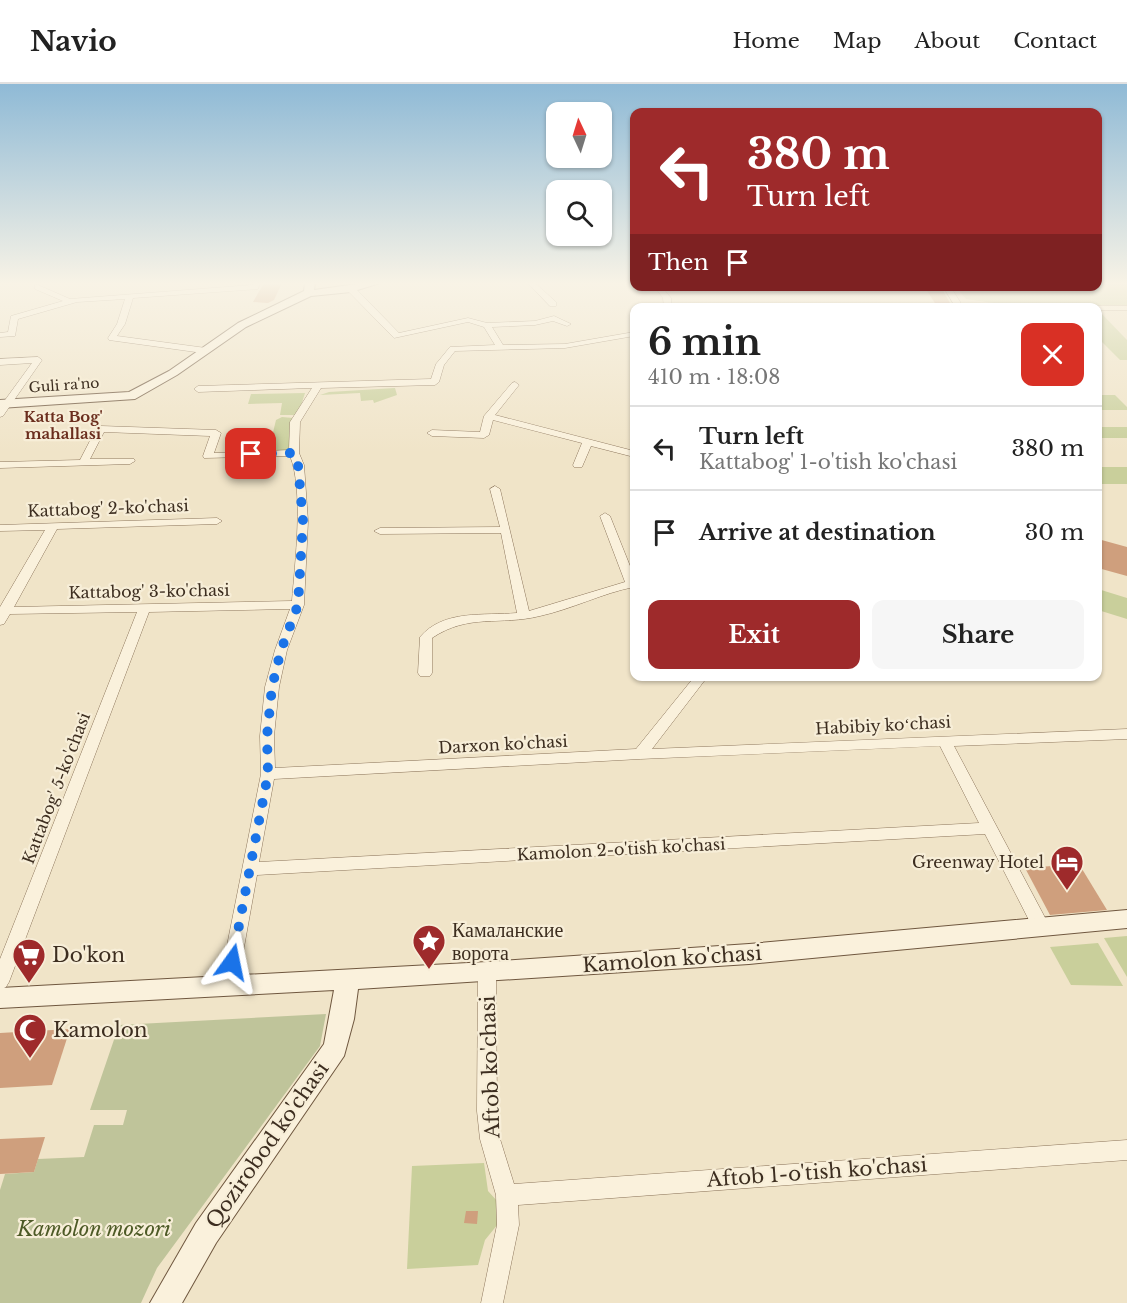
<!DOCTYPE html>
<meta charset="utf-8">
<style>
:root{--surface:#fff;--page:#f6f6f6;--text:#222;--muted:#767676;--line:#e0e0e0;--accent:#9e2a2b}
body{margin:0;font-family:"Libre Baskerville",serif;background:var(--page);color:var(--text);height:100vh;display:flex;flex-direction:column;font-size:22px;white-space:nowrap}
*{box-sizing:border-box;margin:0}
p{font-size:20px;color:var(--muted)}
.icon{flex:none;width:33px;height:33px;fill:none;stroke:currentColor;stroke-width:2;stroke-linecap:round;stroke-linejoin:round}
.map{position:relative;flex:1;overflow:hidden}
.sheet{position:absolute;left:630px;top:219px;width:472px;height:378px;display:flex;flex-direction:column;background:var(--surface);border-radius:12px;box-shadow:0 2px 4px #0004}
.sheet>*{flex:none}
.banner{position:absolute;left:630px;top:24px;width:472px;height:183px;border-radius:12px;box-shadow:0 2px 4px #0004;background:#9e2a2b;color:#fff;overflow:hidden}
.needle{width:39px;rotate:356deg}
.fabs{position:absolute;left:546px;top:18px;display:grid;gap:12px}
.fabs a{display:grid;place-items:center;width:66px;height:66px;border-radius:12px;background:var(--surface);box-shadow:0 2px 4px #0004;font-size:30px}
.pin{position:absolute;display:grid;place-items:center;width:51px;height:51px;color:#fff;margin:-26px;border-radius:12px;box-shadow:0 3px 9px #0006}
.me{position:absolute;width:66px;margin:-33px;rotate:12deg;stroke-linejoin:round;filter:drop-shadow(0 0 4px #0008)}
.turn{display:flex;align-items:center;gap:21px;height:126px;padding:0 18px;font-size:27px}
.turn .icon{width:78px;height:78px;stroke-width:2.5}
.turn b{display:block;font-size:42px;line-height:51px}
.then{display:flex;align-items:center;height:57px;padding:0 18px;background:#0003;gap:12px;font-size:22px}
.round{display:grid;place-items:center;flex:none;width:63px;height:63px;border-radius:12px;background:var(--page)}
.summary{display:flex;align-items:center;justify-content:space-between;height:102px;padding:0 18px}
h1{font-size:36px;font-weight:700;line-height:45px}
.cta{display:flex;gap:12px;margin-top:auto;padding:12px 18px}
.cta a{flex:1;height:69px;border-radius:12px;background:var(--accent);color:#fff;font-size:24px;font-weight:700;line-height:69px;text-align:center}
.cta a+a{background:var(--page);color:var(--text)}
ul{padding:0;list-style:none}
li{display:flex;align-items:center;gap:18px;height:84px;padding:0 18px;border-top:2px solid var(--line)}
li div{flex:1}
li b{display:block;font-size:22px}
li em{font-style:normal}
header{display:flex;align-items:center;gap:36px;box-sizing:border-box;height:84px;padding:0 30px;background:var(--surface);border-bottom:2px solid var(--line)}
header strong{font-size:28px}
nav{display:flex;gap:33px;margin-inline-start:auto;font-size:21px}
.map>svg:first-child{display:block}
</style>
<header>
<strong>Navio</strong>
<nav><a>Home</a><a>Map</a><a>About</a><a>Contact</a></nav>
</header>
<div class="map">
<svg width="1127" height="1219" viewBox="0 0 1127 1219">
<rect width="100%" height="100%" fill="#f0e4c8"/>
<g fill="#c9cf9b">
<path d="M 1098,199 L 1127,199 L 1127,221 L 1007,221 L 966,215 L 956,203 L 1098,202 Z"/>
<path d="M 1099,227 L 1127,256 L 1127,276 L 1120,276 L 1098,254 Z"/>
<path d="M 395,304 L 397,311 L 374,319 L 373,316 L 361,317 L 360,309 L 320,311 L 329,308 Z"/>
<path d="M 305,309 L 298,331 L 280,331 L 282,319 L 248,320 L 251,310 Z"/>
<path d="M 1098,311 L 1115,311 L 1127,323 L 1127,326 L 1098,326 Z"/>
<path d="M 282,333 L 293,334 L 288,368 L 268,369 L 276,336 Z"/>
<rect x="1098" y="343" width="29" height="11"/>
<rect x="1098" y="383" width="29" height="17"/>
<path d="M 1098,505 L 1127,514 L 1127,535 L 1098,526 Z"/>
<path d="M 1127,852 L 1127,893 L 1104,854 Z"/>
<path d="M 1098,859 L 1123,902 L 1071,901 L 1050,863 Z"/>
<path d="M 484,1079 L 488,1107 L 498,1118 L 498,1140 L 485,1156 L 478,1181 L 407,1185 L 412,1082 Z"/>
</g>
<path fill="#bfc49a" d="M 326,930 L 320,962 L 157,1184 L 141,1219 L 0,1219 L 0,1106 L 5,1090 L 34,1088 L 38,1075 L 84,1073 L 94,1041 L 123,1041 L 127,1026 L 90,1026 L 119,941 Z"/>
<g fill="#cf9f7d">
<path d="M 264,199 L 282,199 L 274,216 L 268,219 L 253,218 Z"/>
<path d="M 924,202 L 940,202 L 953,224 L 938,224 Z"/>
<path d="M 1098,455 L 1127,463 L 1127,492 L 1098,484 Z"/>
<path d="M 1079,780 L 1107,826 L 1050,831 L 1025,784 Z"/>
<path d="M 70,945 L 52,1001 L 0,1004 L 0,949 Z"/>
<path d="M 45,1053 L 34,1088 L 0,1090 L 0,1055 Z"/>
<path d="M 466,1127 L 478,1127 L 477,1140 L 464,1139 Z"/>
</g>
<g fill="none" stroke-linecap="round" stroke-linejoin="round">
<defs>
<g id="street">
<path d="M 254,199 L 260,199 L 258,205 L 133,214 L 125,240 L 117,252 L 206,264 L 207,266 L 203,269 L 109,256 L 108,254 L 117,240 L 125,215 L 77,218 L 18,235 L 15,252 L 0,253 L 0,249 L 8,248 L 11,232 L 63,217 L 35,205 L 35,201 L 38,201 L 70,215 L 252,201 Z"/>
<path d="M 528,199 L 535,199 L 556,218 L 556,222 L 550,222 Z"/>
<path d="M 654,202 L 661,202 L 671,214 L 672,224 L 664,224 L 663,214 Z"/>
<path d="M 943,202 L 950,202 L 964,224 L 956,224 Z"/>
<path d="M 348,203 L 354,203 L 399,249 L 468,234 L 487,239 L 535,237 L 554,232 L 571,240 L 567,242 L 553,237 L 535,241 L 492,243 L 503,261 L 565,260 L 634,248 L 634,252 L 565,264 L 455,267 L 444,281 L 439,298 L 435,301 L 321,304 L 300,338 L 299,369 L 304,381 L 308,437 L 304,521 L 287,566 L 279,603 L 274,652 L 275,684 L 636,665 L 695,592 L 708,592 L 652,665 L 1127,645 L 1127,655 L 954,662 L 1050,843 L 1047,848 L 1041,850 L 1035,848 L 985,750 L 257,791 L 237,902 L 234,907 L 228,910 L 222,907 L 219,902 L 261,690 L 260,652 L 265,603 L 275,566 L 290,525 L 149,528 L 9,898 L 6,903 L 0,906 L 0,875 L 137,528 L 10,530 L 4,540 L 0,541 L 0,523 L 45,446 L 0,447 L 0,441 L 217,434 L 222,437 L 217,440 L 57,445 L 14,523 L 292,517 C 295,479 304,406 290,372 L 204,374 L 203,372 L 210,352 L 104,348 L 90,375 L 134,375 L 135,377 L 130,380 L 0,384 L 0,378 L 80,376 L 96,345 L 101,342 L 216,346 L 221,349 L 214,369 L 289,366 L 290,338 L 312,304 L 198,308 L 194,305 L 198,302 L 431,295 L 436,280 L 450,263 L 495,261 L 484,243 L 468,238 L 394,254 L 348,207 ZM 940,662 L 979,739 L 259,778 L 274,695 L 640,675 Z"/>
<path d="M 1098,222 L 1127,222 L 1127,226 L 1098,226 L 1098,224 L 1094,224 Z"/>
<path d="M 38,273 L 42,276 L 3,332 L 0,333 L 0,323 L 32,279 L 0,281 L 0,275 Z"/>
<path d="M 515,298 L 519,301 L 495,331 L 634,367 L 634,373 L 591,362 L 582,383 L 574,383 L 573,381 L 582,359 L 493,336 L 489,351 L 484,354 L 432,352 L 427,349 L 432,346 L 480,348 L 484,332 L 512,299 Z"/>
<path d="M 495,402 L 500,405 L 529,527 L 625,498 L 600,432 L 605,429 L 610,432 L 634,492 L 634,503 C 603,509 572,525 540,532 C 500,542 469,529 432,554 L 432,589 L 430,592 L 420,592 L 418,589 L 420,553 C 444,525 484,532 517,529 L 501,449 L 380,450 L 374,447 L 380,444 L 500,443 L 490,405 Z"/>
<path d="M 487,881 L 493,883 L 496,888 L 497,1027 L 500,1055 L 514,1100 L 1127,1056 L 1127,1076 L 518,1121 L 519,1141 L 503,1219 L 481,1219 L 497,1141 L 496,1111 L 480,1055 L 477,1027 L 478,888 L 481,883 Z"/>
</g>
<g id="secondary">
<path d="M 305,199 L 315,199 L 314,206 L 364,199 L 380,199 L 351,208 L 311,212 L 246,243 L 177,291 L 135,315 L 0,324 L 0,316 L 129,308 L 169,287 L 238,239 L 304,207 Z"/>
<path d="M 1127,826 L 1127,844 L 749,880 L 358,905 L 354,935 L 344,972 L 216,1159 L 182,1219 L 150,1219 L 196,1139 L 324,960 L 334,906 L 0,924 L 0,904 L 487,878 L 749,860 Z"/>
</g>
</defs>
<use href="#street" stroke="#8d765c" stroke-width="1"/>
<use href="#secondary" stroke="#6f573f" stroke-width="2"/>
<use href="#street" fill="#faf1dc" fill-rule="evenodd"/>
<use href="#secondary" fill="#faf1dc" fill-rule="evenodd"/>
</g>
<linearGradient id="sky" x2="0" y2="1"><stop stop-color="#8fbad6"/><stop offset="0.54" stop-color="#f8f3e6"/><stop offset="1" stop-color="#f8f3e6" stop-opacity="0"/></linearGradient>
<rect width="1127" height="369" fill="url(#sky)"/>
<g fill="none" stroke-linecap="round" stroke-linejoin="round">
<path stroke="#1a73e8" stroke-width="10" stroke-dasharray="0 18" d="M 232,878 L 268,690 L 267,652 L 272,603 L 281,566 L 298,521 L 303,437 L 298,381 L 294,369 L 251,370"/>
</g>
<defs>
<symbol id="hotel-pin" viewBox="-11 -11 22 30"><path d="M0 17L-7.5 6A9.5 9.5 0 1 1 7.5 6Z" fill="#9e2a2b" stroke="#f7eed8"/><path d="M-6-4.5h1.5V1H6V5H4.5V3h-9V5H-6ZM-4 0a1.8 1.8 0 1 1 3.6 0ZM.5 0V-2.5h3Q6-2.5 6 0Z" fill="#fff"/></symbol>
<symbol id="sight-pin" viewBox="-11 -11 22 30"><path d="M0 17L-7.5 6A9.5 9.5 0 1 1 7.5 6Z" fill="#9e2a2b" stroke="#f7eed8"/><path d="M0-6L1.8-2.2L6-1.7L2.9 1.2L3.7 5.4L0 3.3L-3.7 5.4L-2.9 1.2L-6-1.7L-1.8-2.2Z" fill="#fff"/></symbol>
<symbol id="supermarket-pin" viewBox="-11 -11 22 30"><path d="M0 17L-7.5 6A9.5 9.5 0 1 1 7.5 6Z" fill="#9e2a2b" stroke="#f7eed8"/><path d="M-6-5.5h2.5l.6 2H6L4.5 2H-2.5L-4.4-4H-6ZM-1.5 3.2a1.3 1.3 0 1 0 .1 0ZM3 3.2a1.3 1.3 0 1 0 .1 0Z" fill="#fff"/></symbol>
<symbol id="mosque-pin" viewBox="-11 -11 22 30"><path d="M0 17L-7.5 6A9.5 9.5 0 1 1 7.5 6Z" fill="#9e2a2b" stroke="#f7eed8"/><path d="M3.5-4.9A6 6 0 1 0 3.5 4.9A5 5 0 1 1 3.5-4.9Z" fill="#fff"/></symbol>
</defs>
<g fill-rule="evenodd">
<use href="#hotel-pin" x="1048" y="759" width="38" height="52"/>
<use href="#sight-pin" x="410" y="838" width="38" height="52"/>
<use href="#supermarket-pin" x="10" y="852" width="38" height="52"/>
<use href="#mosque-pin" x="11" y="927" width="38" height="52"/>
</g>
<g text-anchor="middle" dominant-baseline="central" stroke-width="4.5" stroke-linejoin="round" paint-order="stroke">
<g font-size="14" fill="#3d2e20" stroke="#f7eed8">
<text transform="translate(64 301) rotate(-4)">Guli ra'no</text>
</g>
<g font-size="15" font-weight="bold" fill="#6b2e1e" stroke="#f7eed8">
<text x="63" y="332">Katta Bog'<tspan x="63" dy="17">mahallasi</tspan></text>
</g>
<g font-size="16" fill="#3d2e20" stroke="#f7eed8">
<text transform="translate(108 424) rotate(-2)">Kattabog' 2-ko'chasi</text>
<text transform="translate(149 507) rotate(-1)">Kattabog' 3-ko'chasi</text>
<text transform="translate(883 641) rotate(-3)">Habibiy koʻchasi</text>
<text transform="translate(503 660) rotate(-3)">Darxon ko'chasi</text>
<text transform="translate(56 704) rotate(-69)">Kattabog' 5-ko'chasi</text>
<text transform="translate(621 765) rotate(-3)">Kamolon 2-o'tish ko'chasi</text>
</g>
<g font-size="16" fill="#3d2e20" stroke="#f7eed8" text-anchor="end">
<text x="1044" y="778">Greenway Hotel</text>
</g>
<g font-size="20" fill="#3d2e20" stroke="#f7eed8" text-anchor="start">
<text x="452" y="846">Камаланские<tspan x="452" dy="23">ворота</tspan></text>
<text x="52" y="871">Do'kon</text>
<text x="53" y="946">Kamolon</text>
</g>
<g font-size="20" fill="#3d2e20" stroke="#f7eed8">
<text transform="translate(672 875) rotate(-4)">Kamolon ko'chasi</text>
<text transform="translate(490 983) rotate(-92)">Aftob ko'chasi</text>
<text transform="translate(267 1061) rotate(-55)">Qozirobod ko'chasi</text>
<text transform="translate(817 1088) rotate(-4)">Aftob 1-o'tish ko'chasi</text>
</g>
<g font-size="20" font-style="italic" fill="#4d5a26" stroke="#f7eed8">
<text x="94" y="1145">Kamolon mozori</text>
</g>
</g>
</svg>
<div class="fabs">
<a><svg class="needle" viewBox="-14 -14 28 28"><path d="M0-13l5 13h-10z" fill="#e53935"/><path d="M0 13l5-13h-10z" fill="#767676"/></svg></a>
<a><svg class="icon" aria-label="search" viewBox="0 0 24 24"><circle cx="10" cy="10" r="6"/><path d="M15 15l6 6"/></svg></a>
</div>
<div class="pin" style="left:251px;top:370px;background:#d93025"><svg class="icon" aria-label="arrive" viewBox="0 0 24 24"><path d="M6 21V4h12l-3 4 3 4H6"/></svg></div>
<svg class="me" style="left:232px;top:878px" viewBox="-20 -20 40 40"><path d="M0-17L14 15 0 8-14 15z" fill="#1a73e8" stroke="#fff" stroke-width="4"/></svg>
<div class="banner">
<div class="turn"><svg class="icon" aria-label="left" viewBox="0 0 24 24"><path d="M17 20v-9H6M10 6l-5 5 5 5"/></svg><div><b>380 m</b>Turn left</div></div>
<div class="then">Then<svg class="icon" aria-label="arrive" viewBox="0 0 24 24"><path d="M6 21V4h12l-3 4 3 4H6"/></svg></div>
</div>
<section class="sheet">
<div class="summary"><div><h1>6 min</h1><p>410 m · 18:08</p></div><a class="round" style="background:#d93025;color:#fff"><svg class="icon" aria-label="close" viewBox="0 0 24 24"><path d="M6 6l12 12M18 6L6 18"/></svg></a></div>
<ul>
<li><svg class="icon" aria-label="left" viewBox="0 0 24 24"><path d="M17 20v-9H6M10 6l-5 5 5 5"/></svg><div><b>Turn left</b><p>Kattabog' 1-o'tish ko'chasi</p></div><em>380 m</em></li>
<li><svg class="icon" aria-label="arrive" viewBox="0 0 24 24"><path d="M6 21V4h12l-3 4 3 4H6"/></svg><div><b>Arrive at destination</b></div><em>30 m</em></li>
</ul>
<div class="cta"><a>Exit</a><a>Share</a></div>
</section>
</div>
